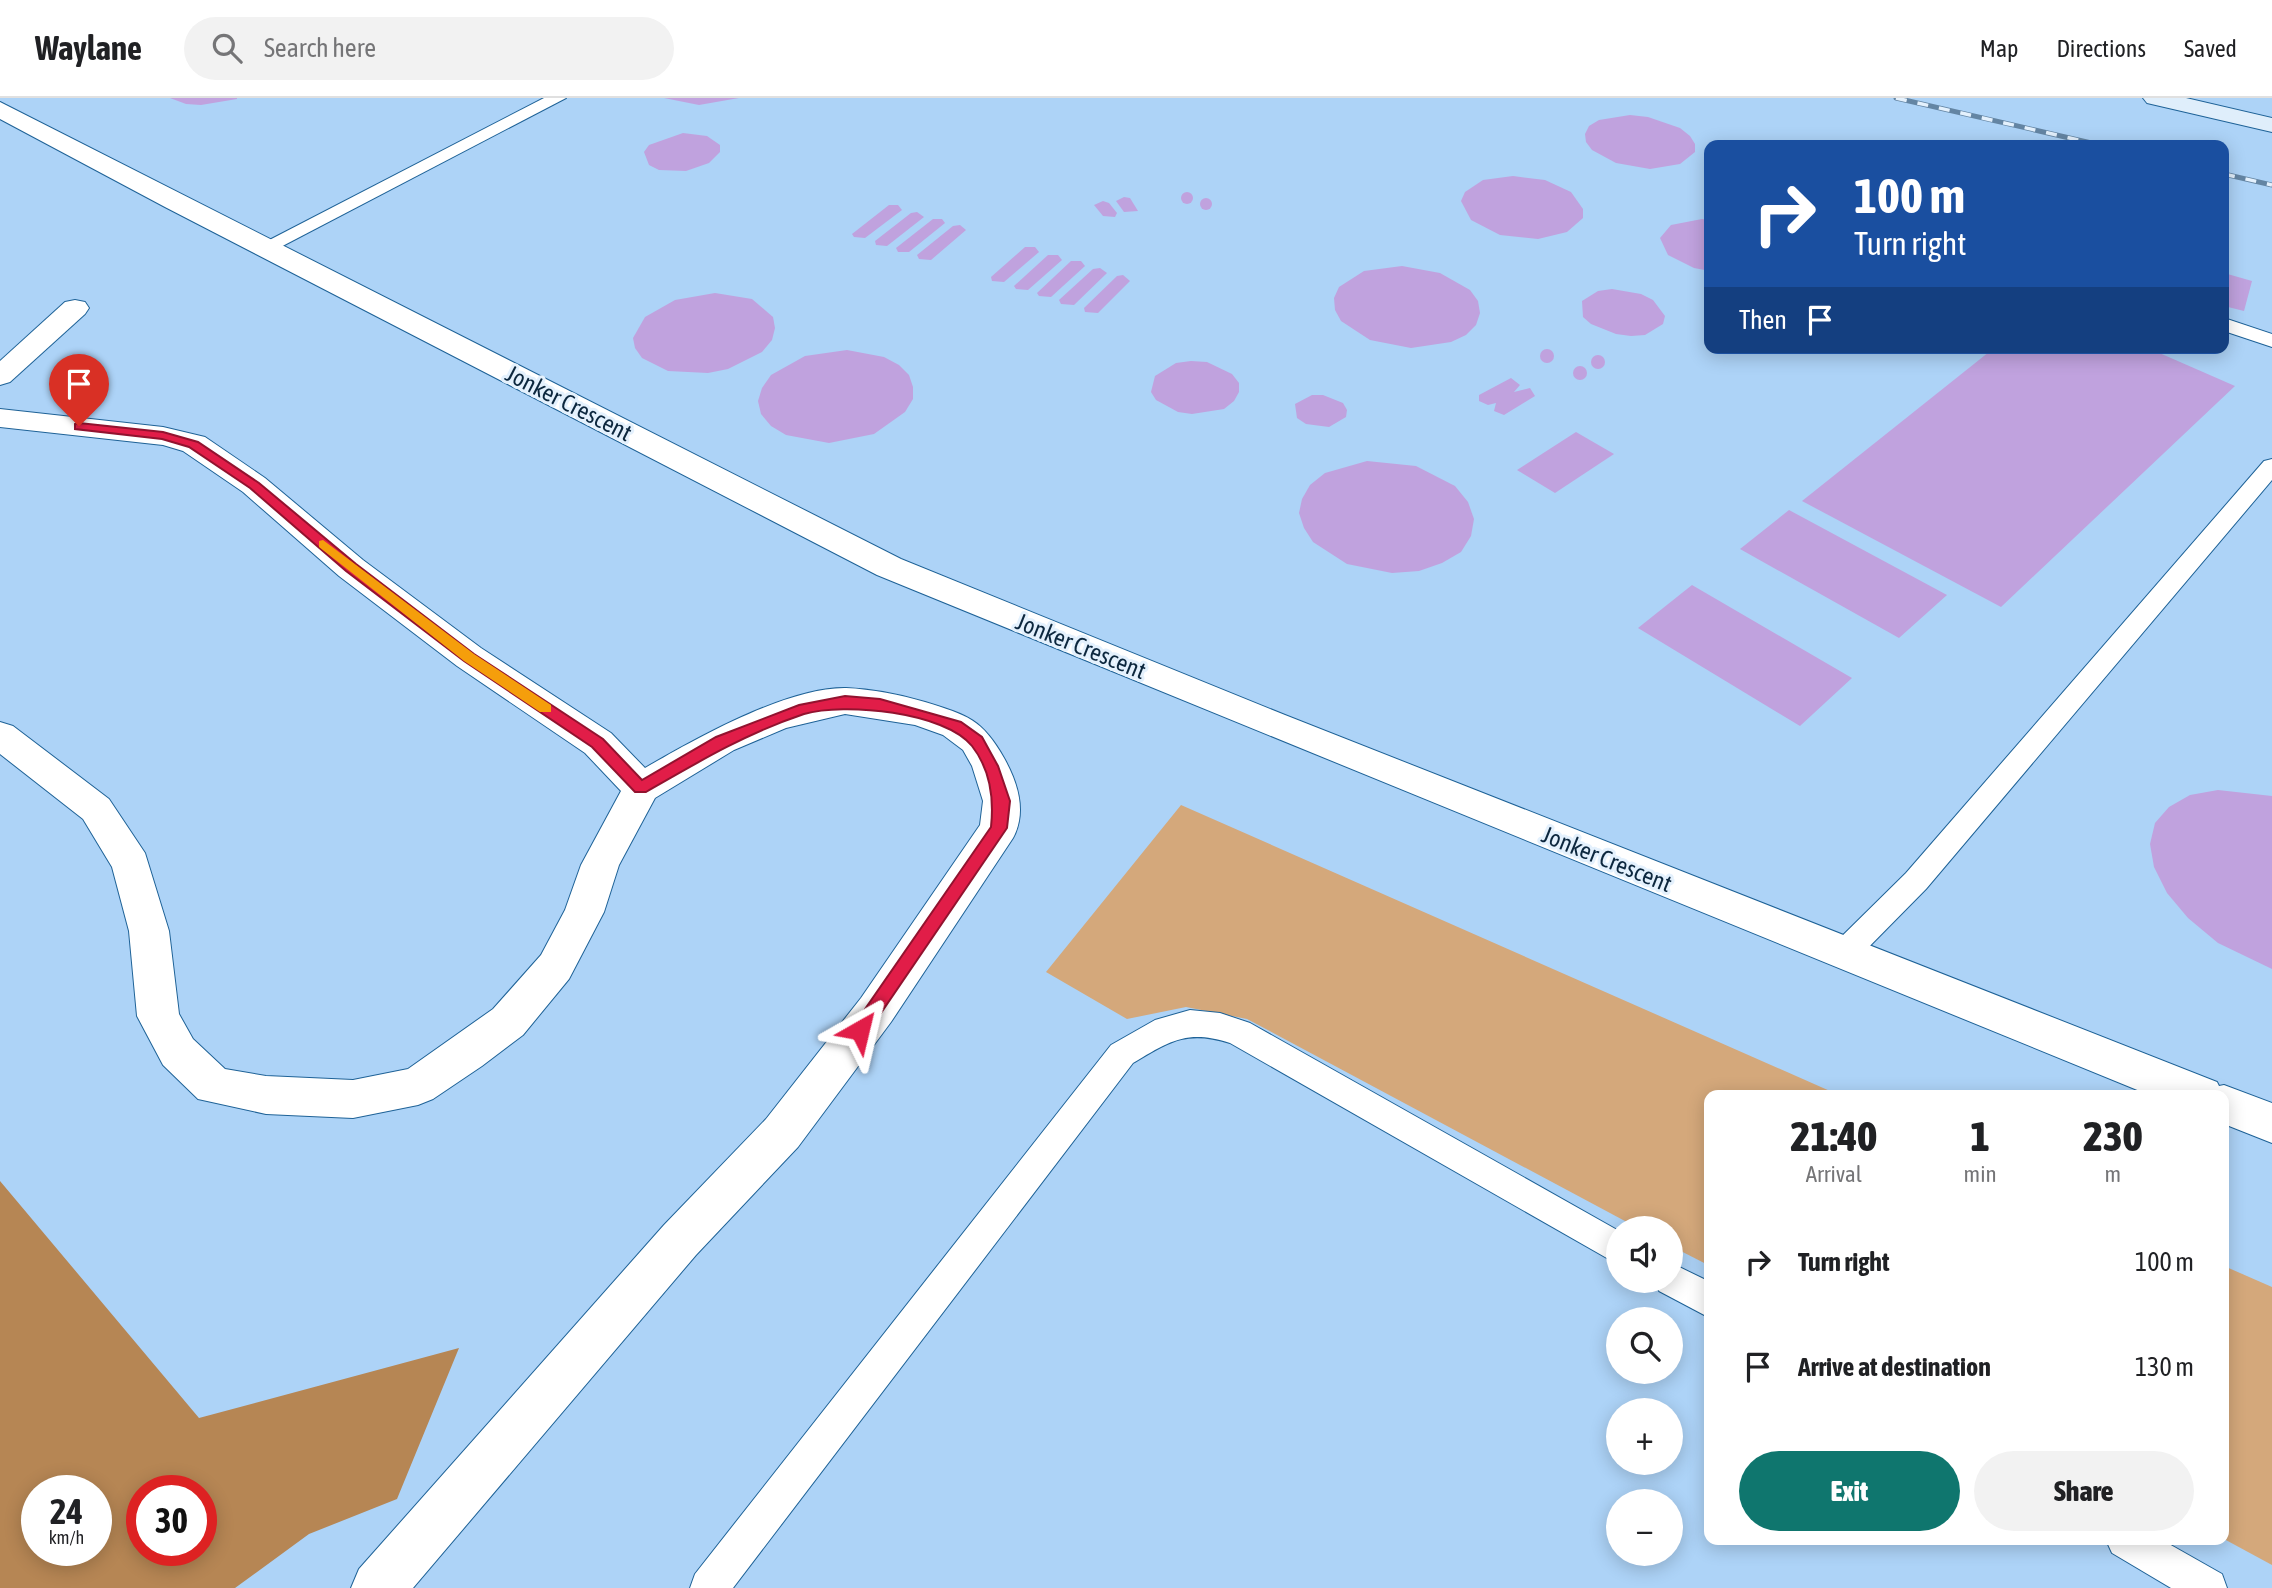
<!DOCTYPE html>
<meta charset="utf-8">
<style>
:root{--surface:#fff;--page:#f2f2f2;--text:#202124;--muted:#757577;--line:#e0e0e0;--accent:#0f766e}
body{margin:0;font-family:"Asap Condensed",sans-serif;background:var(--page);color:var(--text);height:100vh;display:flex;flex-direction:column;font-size:26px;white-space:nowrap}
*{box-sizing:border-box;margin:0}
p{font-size:23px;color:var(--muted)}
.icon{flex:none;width:38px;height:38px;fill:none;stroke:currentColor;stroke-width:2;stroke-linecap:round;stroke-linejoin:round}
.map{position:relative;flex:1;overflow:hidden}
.sheet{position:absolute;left:1704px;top:992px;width:525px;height:455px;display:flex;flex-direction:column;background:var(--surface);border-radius:14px;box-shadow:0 4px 18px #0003}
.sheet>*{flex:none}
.guide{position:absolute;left:1704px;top:42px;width:525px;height:214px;border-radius:14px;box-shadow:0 4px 18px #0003;background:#1a4fa0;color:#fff;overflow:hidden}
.tools{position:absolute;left:1606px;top:1118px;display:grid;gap:14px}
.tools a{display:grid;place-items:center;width:77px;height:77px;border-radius:50%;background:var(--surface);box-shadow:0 4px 18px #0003;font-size:35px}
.speed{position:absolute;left:21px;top:1377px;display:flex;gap:14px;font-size:35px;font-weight:700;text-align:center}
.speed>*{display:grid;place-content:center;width:91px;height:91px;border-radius:50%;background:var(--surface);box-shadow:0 4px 18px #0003;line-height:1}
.speed small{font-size:18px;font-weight:400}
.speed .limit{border:10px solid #d22;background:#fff;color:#111}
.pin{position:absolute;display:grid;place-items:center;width:60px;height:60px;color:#fff;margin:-72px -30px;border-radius:50% 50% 50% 0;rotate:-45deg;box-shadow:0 0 7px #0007}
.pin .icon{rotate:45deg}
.me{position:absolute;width:77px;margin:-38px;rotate:37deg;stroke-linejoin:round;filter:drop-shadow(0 0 5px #0008)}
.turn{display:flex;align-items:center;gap:24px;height:147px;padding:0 35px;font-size:32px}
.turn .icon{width:91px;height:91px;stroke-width:2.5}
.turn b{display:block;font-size:49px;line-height:60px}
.then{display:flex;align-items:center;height:66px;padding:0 35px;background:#0003;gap:14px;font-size:26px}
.eta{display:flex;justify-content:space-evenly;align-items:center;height:119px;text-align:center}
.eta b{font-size:42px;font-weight:800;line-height:49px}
.button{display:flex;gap:14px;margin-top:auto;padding:14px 35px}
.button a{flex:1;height:80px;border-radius:42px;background:var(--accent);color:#fff;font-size:28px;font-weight:800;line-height:80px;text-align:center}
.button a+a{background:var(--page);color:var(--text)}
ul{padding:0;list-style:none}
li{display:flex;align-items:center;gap:21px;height:105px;padding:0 35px}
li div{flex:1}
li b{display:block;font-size:26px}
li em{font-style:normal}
header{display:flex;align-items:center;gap:42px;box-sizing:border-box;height:98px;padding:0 35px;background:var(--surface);border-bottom:2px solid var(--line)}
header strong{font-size:33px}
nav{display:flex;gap:38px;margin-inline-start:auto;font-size:24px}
.search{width:490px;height:63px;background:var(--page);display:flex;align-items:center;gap:18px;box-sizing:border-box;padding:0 24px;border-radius:38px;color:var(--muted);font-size:26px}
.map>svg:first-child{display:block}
</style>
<header>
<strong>Waylane</strong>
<div class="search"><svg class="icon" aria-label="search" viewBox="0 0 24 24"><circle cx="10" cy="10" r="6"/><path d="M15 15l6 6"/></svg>Search here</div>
<nav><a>Map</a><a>Directions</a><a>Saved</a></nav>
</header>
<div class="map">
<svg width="2272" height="1490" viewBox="0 0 2272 1490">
<rect width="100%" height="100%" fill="#add3f7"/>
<g fill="#d4a87b">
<path d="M 1181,707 L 1839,997 L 1710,998 L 1710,1168 L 1671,1148 L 1671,1130 L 1638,1130 L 1247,921 L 1186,909 L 1127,921 L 1046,874 Z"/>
<path d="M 2224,1168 L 2272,1189 L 2272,1467 L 2224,1441 Z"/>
</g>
<path fill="#b68654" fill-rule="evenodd" d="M 0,1083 L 199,1320 L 459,1250 L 397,1401 L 309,1436 L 235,1490 L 0,1490 ZM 37,1393 L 96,1393 L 96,1452 L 37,1452 ZM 201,1393 L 201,1452 L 142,1452 L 142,1393 Z"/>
<g fill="#c0a2de">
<path d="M 170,0 L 237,0 L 237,1 L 201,7 L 186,6 Z"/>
<path d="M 664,0 L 739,0 L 699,7 Z"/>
<path d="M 1630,17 L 1648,19 L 1680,30 L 1690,38 L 1695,46 L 1695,54 L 1680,66 L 1650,71 L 1616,65 L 1592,52 L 1586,44 L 1585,36 L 1589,28 L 1599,22 Z"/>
<path d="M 683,35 L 707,38 L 720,47 L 720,54 L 709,65 L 686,73 L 659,72 L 649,67 L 644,54 L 649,47 Z"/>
<path d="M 1513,78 L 1545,82 L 1571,94 L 1583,111 L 1583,120 L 1567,134 L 1538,141 L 1500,137 L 1471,122 L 1461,103 L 1465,94 L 1483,82 Z"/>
<circle cx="1187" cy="100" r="6"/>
<path d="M 1124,99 L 1130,100 L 1138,113 L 1124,114 L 1116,103 Z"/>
<circle cx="1206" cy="106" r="6"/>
<path d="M 1103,103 L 1109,105 L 1117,115 L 1115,119 L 1103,118 L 1094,107 Z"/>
<path d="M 889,107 L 898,107 L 902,112 L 865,140 L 854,139 L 852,136 Z"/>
<path d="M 917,114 L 924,119 L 887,148 L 876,147 L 875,143 L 911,115 Z"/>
<path d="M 933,121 L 942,121 L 945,125 L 909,154 L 898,154 L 896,150 Z"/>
<path d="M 1702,121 L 1710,122 L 1710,173 L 1694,170 L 1668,157 L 1660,140 L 1671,127 Z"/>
<path d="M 960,127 L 966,132 L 931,162 L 919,161 L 917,157 L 953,128 Z"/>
<path d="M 1025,149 L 1035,149 L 1039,154 L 1004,184 L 992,183 L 991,179 Z"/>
<path d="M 1048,157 L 1058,157 L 1062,162 L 1028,192 L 1016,191 L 1014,188 Z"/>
<path d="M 1071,163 L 1081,163 L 1085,168 L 1051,199 L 1039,198 L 1037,195 Z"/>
<path d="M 1402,168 L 1440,175 L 1470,192 L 1478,203 L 1480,215 L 1476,227 L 1466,237 L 1451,244 L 1411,250 L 1370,242 L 1341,223 L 1335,212 L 1334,200 L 1339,189 L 1364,173 Z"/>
<path d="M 1100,170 L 1107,175 L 1074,207 L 1061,206 L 1059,202 L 1093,171 Z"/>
<path d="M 2224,175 L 2252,183 L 2244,213 L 2224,208 Z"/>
<path d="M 1123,177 L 1130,183 L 1098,215 L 1085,214 L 1084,210 L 1117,178 Z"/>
<path d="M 1612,191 L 1641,196 L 1653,202 L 1665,218 L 1663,226 L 1645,237 L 1631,238 L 1616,236 L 1591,226 L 1583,219 L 1582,203 L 1598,193 Z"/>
<path d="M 715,195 L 752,201 L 773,219 L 775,230 L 772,242 L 762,254 L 728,271 L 708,275 L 668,273 L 642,260 L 635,250 L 633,240 L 645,219 L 675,202 Z"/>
<path d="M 1994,250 L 2148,250 L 2235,288 L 2001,509 L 1802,403 Z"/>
<circle cx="1547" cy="258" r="7"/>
<path d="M 847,252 L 884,259 L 899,267 L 909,277 L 913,289 L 913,301 L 905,314 L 874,336 L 829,345 L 786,337 L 771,328 L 761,316 L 758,303 L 762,290 L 771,277 L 805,258 Z"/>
<circle cx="1598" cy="264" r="7"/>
<path d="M 1191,263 L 1207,264 L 1232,276 L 1239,285 L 1239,294 L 1234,303 L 1224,311 L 1192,316 L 1178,314 L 1156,302 L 1151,294 L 1155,278 L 1176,265 Z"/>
<circle cx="1580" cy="275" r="7"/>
<path d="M 1511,280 L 1520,287 L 1514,294 L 1530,290 L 1535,298 L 1504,317 L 1494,313 L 1496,305 L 1488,307 L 1479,303 L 1479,297 Z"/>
<path d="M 1312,297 L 1323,297 L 1343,305 L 1347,312 L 1346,319 L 1329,329 L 1306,326 L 1297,320 L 1295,306 Z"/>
<path d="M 1576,334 L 1614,356 L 1555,395 L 1517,372 Z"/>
<path d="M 1367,363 L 1416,368 L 1455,388 L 1468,404 L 1474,421 L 1471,438 L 1461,454 L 1442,465 L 1419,473 L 1392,475 L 1347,466 L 1313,444 L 1304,430 L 1299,415 L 1302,401 L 1310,387 L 1325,375 Z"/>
<path d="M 1789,412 L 1947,497 L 1899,540 L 1740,451 Z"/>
<path d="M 1692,487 L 1852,580 L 1800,628 L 1638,530 Z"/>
<path d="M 2218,692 L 2272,698 L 2272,871 L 2218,845 L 2188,820 L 2167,795 L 2154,769 L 2150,746 L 2155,725 L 2169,709 L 2190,697 Z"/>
</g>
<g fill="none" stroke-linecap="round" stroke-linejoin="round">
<defs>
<g id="lane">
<path d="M 544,0 L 566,0 L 271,154 L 257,154 L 254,150 Z"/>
<path d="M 2224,220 L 2272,236 L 2272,249 L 2224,233 Z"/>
<path d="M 2272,361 L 2272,382 L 1926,791 L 1853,865 L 1843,868 L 1833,865 L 1828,856 L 1833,847 L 1906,775 L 2264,363 Z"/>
<path d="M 1190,912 L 1220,915 L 1250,925 L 1619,1133 L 1619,1167 L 1230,945 C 1187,931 1170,943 1133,965 L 733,1490 L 690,1490 L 695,1476 L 1111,947 L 1155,922 Z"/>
<path d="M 1671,1165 L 1710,1184 L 1710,1220 L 1659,1193 L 1655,1183 L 1671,1183 Z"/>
<path d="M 2106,1442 L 2162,1442 L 2222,1476 L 2227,1490 L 2171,1490 L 2112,1455 Z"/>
</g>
<g id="street">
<path d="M 0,4 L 901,461 L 1285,617 L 2217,984 L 2219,988 L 2224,987 L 2272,1005 L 2272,1045 L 2224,1026 L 2224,998 L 2152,998 L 877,477 L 165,109 L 0,21 Z"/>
<path d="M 75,202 L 85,204 L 89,210 L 85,216 L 10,284 L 0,287 L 0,263 L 65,204 Z"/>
<path d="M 0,311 L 163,329 L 205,339 L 265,380 L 363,462 L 481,550 L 611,635 L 645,670 C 695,641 787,589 846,590 C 871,591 902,597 925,604 C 967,617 982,621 1004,660 C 1018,685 1027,714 1013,740 L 891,924 L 798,1049 L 696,1157 L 413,1490 L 351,1490 L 359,1471 L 664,1127 L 766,1021 L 861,900 L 980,727 L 983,703 L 972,668 L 963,652 L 943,637 L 915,627 L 845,616 L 786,630 L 734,652 L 655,700 L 619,767 L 604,814 L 569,881 L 523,937 L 482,968 L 433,1001 L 418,1007 L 353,1020 L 266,1016 L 198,1001 L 163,967 L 137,918 L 129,833 L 112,769 L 83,721 L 0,656 L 0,624 L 13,628 L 109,701 L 145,755 L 169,833 L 179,916 L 193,941 L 225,971 L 266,978 L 353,982 L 408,971 L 493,911 L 541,857 L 565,812 L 581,767 L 621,693 L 585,655 L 457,568 L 339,478 L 243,394 L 183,353 L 163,347 L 0,329 Z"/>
</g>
<path id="secondary" d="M 2143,0 L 2186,0 L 2272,20 L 2272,34 L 2147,5 Z"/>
</defs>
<use href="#lane" stroke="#1e6297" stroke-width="2"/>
<use href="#street" stroke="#1e6297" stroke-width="2"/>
<use href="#secondary" stroke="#1e6297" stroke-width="2"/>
<use href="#lane" fill="#fff" fill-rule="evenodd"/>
<use href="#street" fill="#fff" fill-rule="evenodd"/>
<use href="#secondary" fill="#dfeefb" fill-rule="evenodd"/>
<defs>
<g id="rail">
<path d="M 1896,0 L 2100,47"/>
<path d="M 2224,76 L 2272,87"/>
</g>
</defs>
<use href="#rail" stroke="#6485a3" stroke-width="5"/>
<use href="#rail" stroke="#e4f1fd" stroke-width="3.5" stroke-dasharray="11" stroke-linecap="butt"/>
</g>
<path fill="#e11d48" stroke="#92132f" stroke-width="2" d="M 79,325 L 163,334 L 198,344 L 259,385 L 356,466 L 474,556 L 603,641 L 642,682 L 716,639 L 799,607 L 845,598 L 880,601 L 961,624 L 982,639 L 998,668 L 1010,703 L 1007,730 L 866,937 L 854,937 L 852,932 L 854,927 L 991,729 C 994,701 990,671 972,648 C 945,614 844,604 804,616 C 747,635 698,664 646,694 L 635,694 L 592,649 L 464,563 L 346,473 L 250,390 L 189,349 L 162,341 L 75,331 L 75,326 Z"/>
<path fill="#f59e0b" d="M 323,442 L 474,556 L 551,607 L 551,614 L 540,614 L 464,563 L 319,449 L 319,443 Z"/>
<g text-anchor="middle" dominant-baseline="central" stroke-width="6" stroke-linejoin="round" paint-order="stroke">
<g font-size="24" fill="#0c273e" stroke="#e4f1fd">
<text transform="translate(569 305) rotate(27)">Jonker Crescent</text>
<text transform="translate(1081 548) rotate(22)">Jonker Crescent</text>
<text transform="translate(1607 761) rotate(22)">Jonker Crescent</text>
</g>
</g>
</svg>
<div class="tools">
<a><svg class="icon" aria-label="sound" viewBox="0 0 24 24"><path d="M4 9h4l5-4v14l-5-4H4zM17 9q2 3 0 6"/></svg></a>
<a><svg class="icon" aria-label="search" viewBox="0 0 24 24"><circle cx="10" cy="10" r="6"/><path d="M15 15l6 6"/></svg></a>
<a>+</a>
<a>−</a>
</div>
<div class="speed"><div>24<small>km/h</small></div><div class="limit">30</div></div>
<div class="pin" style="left:79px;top:328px;background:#d93025"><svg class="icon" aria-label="arrive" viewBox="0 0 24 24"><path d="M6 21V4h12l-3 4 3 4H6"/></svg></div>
<svg class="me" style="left:860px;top:932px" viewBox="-20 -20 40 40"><path d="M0-17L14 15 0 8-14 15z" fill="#e11d48" stroke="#fff" stroke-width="4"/></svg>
<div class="guide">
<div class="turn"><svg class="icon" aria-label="right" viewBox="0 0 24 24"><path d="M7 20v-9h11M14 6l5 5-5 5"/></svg><div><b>100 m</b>Turn right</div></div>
<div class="then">Then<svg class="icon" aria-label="arrive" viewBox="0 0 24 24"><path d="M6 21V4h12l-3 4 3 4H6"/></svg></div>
</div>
<section class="sheet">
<div class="eta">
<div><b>21:40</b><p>Arrival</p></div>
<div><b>1</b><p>min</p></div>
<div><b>230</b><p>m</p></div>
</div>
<ul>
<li><svg class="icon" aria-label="right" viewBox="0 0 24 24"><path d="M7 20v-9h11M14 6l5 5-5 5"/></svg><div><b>Turn right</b></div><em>100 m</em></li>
<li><svg class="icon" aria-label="arrive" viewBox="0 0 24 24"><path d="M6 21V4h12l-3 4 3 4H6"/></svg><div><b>Arrive at destination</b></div><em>130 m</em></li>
</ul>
<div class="button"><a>Exit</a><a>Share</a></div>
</section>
</div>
